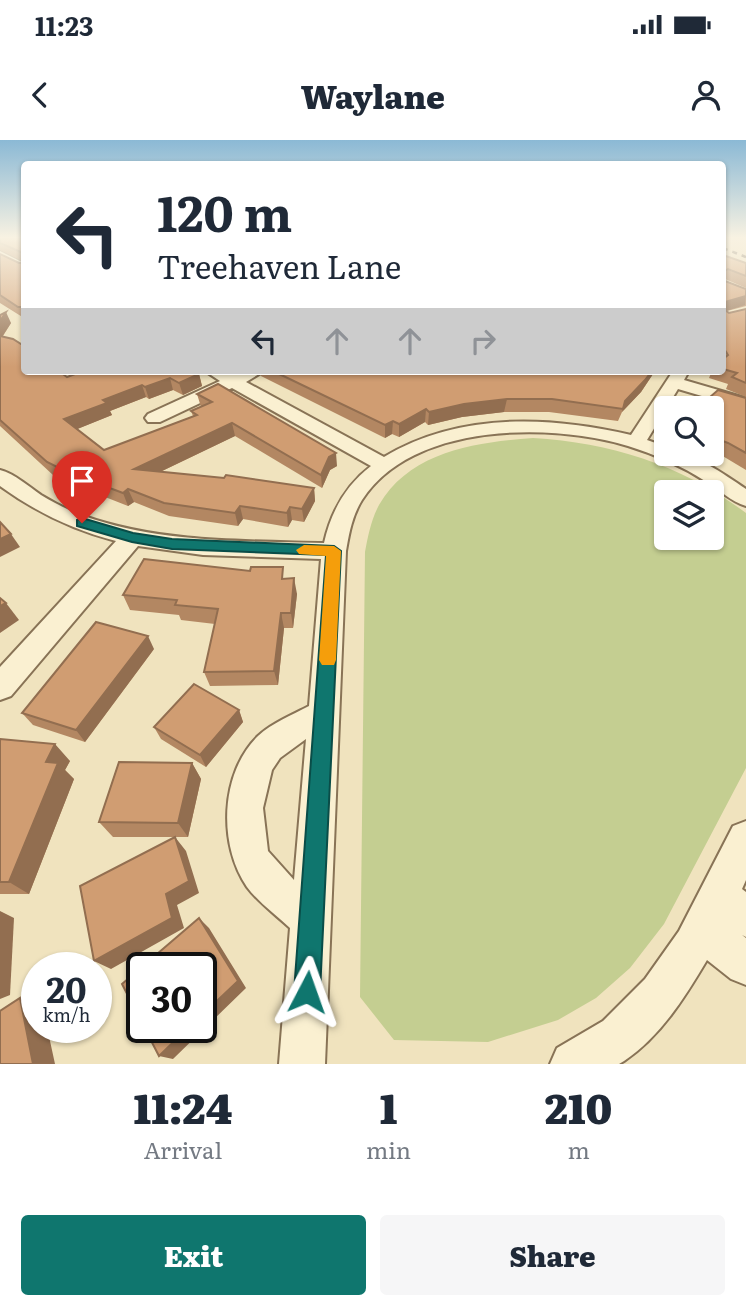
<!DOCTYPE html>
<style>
:root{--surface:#fff;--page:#f6f6f7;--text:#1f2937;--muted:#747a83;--accent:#0f766e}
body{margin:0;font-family:Literata,serif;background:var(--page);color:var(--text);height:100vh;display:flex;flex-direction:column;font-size:26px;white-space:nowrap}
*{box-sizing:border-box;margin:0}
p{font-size:23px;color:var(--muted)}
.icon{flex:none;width:38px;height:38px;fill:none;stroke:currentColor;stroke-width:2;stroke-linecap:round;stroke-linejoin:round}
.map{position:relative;height:924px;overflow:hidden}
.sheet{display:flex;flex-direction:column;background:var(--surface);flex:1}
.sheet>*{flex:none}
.top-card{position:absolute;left:21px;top:21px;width:705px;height:214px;border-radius:7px;box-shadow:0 2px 5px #0004;background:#fff;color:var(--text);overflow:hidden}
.controls{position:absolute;left:654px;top:256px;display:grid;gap:14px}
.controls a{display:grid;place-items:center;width:70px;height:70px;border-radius:7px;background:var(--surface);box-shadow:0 2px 5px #0004;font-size:35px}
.speed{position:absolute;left:21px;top:812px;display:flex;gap:14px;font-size:35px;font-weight:700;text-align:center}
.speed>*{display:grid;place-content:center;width:91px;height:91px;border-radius:50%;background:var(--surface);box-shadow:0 2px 5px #0004;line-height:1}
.speed small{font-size:18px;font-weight:400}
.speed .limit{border:4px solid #111;border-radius:10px;background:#fff;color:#111}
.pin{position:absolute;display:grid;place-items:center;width:60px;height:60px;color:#fff;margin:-72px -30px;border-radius:50% 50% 50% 0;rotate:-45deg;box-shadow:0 0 7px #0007}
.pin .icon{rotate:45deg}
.me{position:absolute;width:77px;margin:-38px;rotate:4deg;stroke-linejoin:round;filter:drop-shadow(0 0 5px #0008)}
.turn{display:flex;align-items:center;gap:24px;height:147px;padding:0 21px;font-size:32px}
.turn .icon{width:91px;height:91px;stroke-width:2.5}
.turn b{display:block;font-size:49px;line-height:60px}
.lanes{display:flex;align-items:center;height:66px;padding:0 21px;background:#0003;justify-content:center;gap:35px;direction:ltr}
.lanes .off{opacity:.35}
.eta{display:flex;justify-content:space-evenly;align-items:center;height:119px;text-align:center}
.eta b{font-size:42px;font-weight:800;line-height:49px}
.cta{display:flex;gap:14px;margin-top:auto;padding:14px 21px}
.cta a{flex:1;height:80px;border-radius:7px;background:var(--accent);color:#fff;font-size:28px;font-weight:800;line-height:80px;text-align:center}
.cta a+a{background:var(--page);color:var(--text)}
.status{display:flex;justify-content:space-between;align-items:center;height:49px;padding:0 35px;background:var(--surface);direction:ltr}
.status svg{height:19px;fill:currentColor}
header{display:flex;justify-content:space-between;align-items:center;height:91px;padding:0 21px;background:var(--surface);font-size:32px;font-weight:800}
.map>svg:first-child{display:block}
</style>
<div class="status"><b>11:23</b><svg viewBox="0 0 49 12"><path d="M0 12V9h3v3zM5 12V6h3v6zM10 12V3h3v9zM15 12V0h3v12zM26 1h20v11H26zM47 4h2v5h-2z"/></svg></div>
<header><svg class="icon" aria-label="back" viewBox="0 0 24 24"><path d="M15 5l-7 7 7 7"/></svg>Waylane<svg class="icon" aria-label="person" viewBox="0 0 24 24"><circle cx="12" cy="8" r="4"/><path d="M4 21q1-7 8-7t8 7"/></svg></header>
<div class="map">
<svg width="746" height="924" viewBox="0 0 746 924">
<rect width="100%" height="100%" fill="#f0e3be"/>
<path fill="#c4ce91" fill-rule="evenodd" d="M 533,298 C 612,303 682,325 746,373 L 746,628 L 664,784 L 630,828 L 596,858 L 558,880 L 488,902 L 394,900 L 360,857 L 365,412 C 368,396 371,380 379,365 C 410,311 477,302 533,298 ZM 667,352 L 712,352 L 712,397 L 667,397 Z"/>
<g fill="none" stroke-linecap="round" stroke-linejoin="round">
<defs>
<g id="minor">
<path d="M 0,111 L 24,123 L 24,131 L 0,119 Z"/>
<path d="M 205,231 L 225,231 L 233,235 L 243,231 L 264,231 L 246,242 L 384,317 C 459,272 550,276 631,295 L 673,231 L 689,231 L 684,240 L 746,258 L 746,269 L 678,249 L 647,300 L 667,307 L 667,313 C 696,313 722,333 746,349 L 746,366 C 731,362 719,349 705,341 C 682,326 654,314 628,306 C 550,282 411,283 362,360 C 352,376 349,394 346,411 L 325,924 L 279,924 L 290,788 C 276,775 259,763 247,747 C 218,705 220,633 258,596 C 272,583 292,575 309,566 L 321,419 L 203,415 L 138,406 L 11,556 L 0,560 L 0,527 L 116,401 C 73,390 36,372 0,346 L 0,330 C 15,334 28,346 41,355 C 54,363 70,371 84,376 C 160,403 244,401 324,403 C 331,372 345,346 371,326 L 232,248 L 160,282 L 148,282 L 145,278 L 148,274 L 220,241 ZM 306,599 L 294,740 L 268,711 L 263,668 L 272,630 L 280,618 Z"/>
<path d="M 746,681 L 746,740 L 742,749 L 746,752 L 746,797 L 742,795 L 746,798 L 746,845 L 731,839 L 707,820 C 685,857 661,896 624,921 L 619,924 L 550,924 L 557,908 L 603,881 L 645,839 L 679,791 L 733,686 Z"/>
</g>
</defs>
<use href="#minor" stroke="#887356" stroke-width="4"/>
<use href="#minor" fill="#faf0d1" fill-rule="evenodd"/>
<path stroke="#372a1b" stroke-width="2.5" stroke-dasharray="5 5" stroke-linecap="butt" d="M 723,108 L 746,117"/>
</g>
<g fill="#b38762">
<path d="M 0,98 L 24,98 L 24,178 L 0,163 L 0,114 L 19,123 L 22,123 L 22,121 L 0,110 Z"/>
<path d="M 723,115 L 746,123 L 746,148 L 725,139 L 725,141 L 746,149 L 746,166 L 727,171 L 729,173 L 746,169 L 746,257 L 726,249 L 728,244 L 709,238 L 712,231 L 723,231 Z"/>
<path d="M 0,175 L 11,183 L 3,196 L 67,237 L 199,234 L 202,246 L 183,255 L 173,250 L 149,259 L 146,257 L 110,271 L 112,275 L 77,289 L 104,310 L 193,276 L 191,271 L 201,267 L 197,254 L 337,326 L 330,330 L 322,348 L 235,296 L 160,332 L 314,348 L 315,361 L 304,382 L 292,380 L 288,387 L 243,379 L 238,386 L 169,376 L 134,362 L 128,366 L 100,355 L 97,357 L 53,335 L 0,286 Z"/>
<path d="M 260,231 L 655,231 L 641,252 L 622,272 L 618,281 L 549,272 L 504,272 L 462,277 L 428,285 L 425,282 L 399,297 L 392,294 L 385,298 L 261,236 Z"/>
<path d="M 746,258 L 746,330 L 721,315 L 712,312 L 712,268 L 700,268 L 702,264 Z"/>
<path d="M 250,431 L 285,439 L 297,454 L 293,488 L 284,488 L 278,545 L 210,546 L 204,532 L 215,484 L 181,480 L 179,475 L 130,470 L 123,455 Z"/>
<path d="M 154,509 L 85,602 L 33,585 L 22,573 Z"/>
<path d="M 239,570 L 243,582 L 206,627 L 161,599 L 154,587 Z"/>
<path d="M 0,599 L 70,621 L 65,630 L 74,639 L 29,754 L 0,754 Z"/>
<path d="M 192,623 L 201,639 L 188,697 L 113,697 L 99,682 Z"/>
</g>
<g fill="#926e50">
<path d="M 746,156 L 745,165 L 723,172 L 725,162 Z"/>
<path d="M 6,172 L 11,183 L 0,200 L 0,181 Z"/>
<path d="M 652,231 L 655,231 L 641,252 L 622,272 L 625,261 Z"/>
<path d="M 199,234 L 202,246 L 183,255 L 179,243 Z"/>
<path d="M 170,238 L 173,250 L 149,259 L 145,247 Z"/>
<path d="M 142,245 L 146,257 L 110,271 L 112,275 L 70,292 L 64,279 L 103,260 Z"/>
<path d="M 507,259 L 504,272 L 462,277 L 428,285 L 429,272 L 464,264 Z"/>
<path d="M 426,269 L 425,282 L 399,297 L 399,284 Z"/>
<path d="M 393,281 L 392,294 L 385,298 L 385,285 Z"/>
<path d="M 232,283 L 235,296 L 139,342 L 134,329 Z"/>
<path d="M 336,313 L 337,326 L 330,330 L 322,348 L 321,335 L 329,317 Z"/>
<path d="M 94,342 L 100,355 L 97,357 L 91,344 Z"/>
<path d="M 314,348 L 315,361 L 304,382 L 302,369 Z"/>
<path d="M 128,349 L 134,362 L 128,366 L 123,353 Z"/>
<path d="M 240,366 L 243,379 L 238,386 L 235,373 Z"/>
<path d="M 290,367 L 292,380 L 288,387 L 287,373 Z"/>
<path d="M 11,394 L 20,407 L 0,417 L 0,399 Z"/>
<path d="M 294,438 L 297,454 L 293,488 L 291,473 Z"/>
<path d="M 6,463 L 19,480 L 0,493 L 0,466 Z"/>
<path d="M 281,473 L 284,488 L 278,545 L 274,531 Z"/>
<path d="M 148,496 L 154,509 L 85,602 L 76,590 Z"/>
<path d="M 239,570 L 243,582 L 206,627 L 200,615 Z"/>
<path d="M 55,604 L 70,621 L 65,630 L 74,639 L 29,754 L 9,742 L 46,622 Z"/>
<path d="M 192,623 L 201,639 L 188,697 L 178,683 Z"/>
<path d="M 175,697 L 186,711 L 199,753 L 177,765 L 184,788 L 111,829 L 94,821 L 166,754 Z"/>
<path d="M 0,771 L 14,778 L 10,855 L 0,859 Z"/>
<path d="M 199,778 L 209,788 L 246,848 L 173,919 L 159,916 L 189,887 L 201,887 Z"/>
<path d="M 20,858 L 37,863 L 37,887 L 47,887 L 55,924 L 33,924 Z"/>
</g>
<g fill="#d09d72" stroke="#926e50" stroke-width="2">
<path d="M 0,98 L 24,98 L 24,167 L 18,167 L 0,155 L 0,114 L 19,123 L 22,123 L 23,113 L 0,103 Z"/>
<path d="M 723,115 L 746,123 L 746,136 L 728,129 L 725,131 L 725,141 L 746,149 L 746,156 L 725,162 L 725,170 L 729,173 L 746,169 L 746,243 L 732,237 L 737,233 L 723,229 L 723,219 L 728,215 L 723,207 Z"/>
<path d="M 6,172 L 0,181 L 0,175 Z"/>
<path d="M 0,196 L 13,199 L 24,206 L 24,231 L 59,231 L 67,237 L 83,231 L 193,231 L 199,234 L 179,243 L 170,238 L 145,247 L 142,245 L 103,260 L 107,263 L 64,279 L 104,310 L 197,275 L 191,271 L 212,262 L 197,254 L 218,244 L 336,313 L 329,317 L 321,335 L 232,283 L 134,329 L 224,338 L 226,335 L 314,348 L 302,369 L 290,367 L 287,373 L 240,366 L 235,373 L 164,363 L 128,349 L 123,353 L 94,342 L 91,344 L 47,322 L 0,280 Z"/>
<path d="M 273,231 L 652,231 L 645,240 L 625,261 L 623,269 L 552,259 L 507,259 L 464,264 L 429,272 L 426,269 L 399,284 L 393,281 L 385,285 Z"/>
<path d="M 718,250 L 746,258 L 746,313 L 728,303 L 712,297 L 712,270 L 714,268 L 702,264 Z"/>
<path d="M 0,382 L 11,394 L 0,399 Z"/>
<path d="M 144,419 L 250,431 L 251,427 L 283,427 L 282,439 L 294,438 L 291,473 L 281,473 L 274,531 L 204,532 L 218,469 L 175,465 L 177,460 L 123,455 Z"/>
<path d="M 0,458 L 6,463 L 0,466 Z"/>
<path d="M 96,482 L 148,496 L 76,590 L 22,573 Z"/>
<path d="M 194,544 L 239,570 L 200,615 L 154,587 Z"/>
<path d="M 0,599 L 55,604 L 46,622 L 58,623 L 9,742 L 0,742 Z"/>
<path d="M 119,622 L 192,623 L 178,683 L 99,682 Z"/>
<path d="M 175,697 L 189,741 L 166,754 L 172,778 L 94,821 L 80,746 Z"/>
<path d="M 199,778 L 238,841 L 201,876 L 201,828 L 142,828 L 142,883 L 122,844 Z"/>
<path d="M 20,858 L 33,924 L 0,924 L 0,871 Z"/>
<path d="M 144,887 L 189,887 L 159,916 Z"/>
</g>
<linearGradient id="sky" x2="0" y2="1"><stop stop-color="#8bb9d5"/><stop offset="0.43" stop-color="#f8f2e2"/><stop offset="1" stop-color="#f8f2e2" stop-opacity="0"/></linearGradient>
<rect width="746" height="227" fill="url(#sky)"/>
<path fill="#0f766e" stroke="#0a4d48" stroke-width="2" d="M 82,378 L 133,393 L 172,399 L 334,406 L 341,411 L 320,852 L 317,862 L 307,865 L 298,862 L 294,852 L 326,415 L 172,409 L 132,402 L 77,386 L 77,380 Z"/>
<path fill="#f59e0b" d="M 304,405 L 334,406 L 341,411 L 336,520 L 334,525 L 322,525 L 319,520 L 326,416 L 299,414 L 296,410 Z"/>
</svg>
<div class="controls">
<a><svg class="icon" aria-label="search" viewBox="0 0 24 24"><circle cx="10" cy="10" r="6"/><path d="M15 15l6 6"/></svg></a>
<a><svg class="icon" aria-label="layers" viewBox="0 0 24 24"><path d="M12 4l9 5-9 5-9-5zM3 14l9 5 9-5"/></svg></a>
</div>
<div class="speed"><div>20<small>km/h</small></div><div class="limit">30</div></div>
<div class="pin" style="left:82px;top:383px;background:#d93025"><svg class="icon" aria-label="arrive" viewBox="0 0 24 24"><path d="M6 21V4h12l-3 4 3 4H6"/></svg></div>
<svg class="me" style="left:307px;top:852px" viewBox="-20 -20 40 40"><path d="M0-17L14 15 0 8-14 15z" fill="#0f766e" stroke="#fff" stroke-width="4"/></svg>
<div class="top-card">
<div class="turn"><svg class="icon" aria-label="left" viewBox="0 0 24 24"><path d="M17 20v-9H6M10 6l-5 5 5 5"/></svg><div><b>120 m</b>Treehaven Lane</div></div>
<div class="lanes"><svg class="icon" aria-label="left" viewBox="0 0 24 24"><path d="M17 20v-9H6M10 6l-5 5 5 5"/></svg><svg class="icon off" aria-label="ahead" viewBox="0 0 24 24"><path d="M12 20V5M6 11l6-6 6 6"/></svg><svg class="icon off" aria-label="ahead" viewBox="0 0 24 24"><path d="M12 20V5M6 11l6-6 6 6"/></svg><svg class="icon off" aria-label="right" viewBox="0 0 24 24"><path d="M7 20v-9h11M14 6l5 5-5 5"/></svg></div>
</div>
</div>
<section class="sheet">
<div class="eta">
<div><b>11:24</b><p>Arrival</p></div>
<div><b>1</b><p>min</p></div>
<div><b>210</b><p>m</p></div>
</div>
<div class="cta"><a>Exit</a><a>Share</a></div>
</section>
